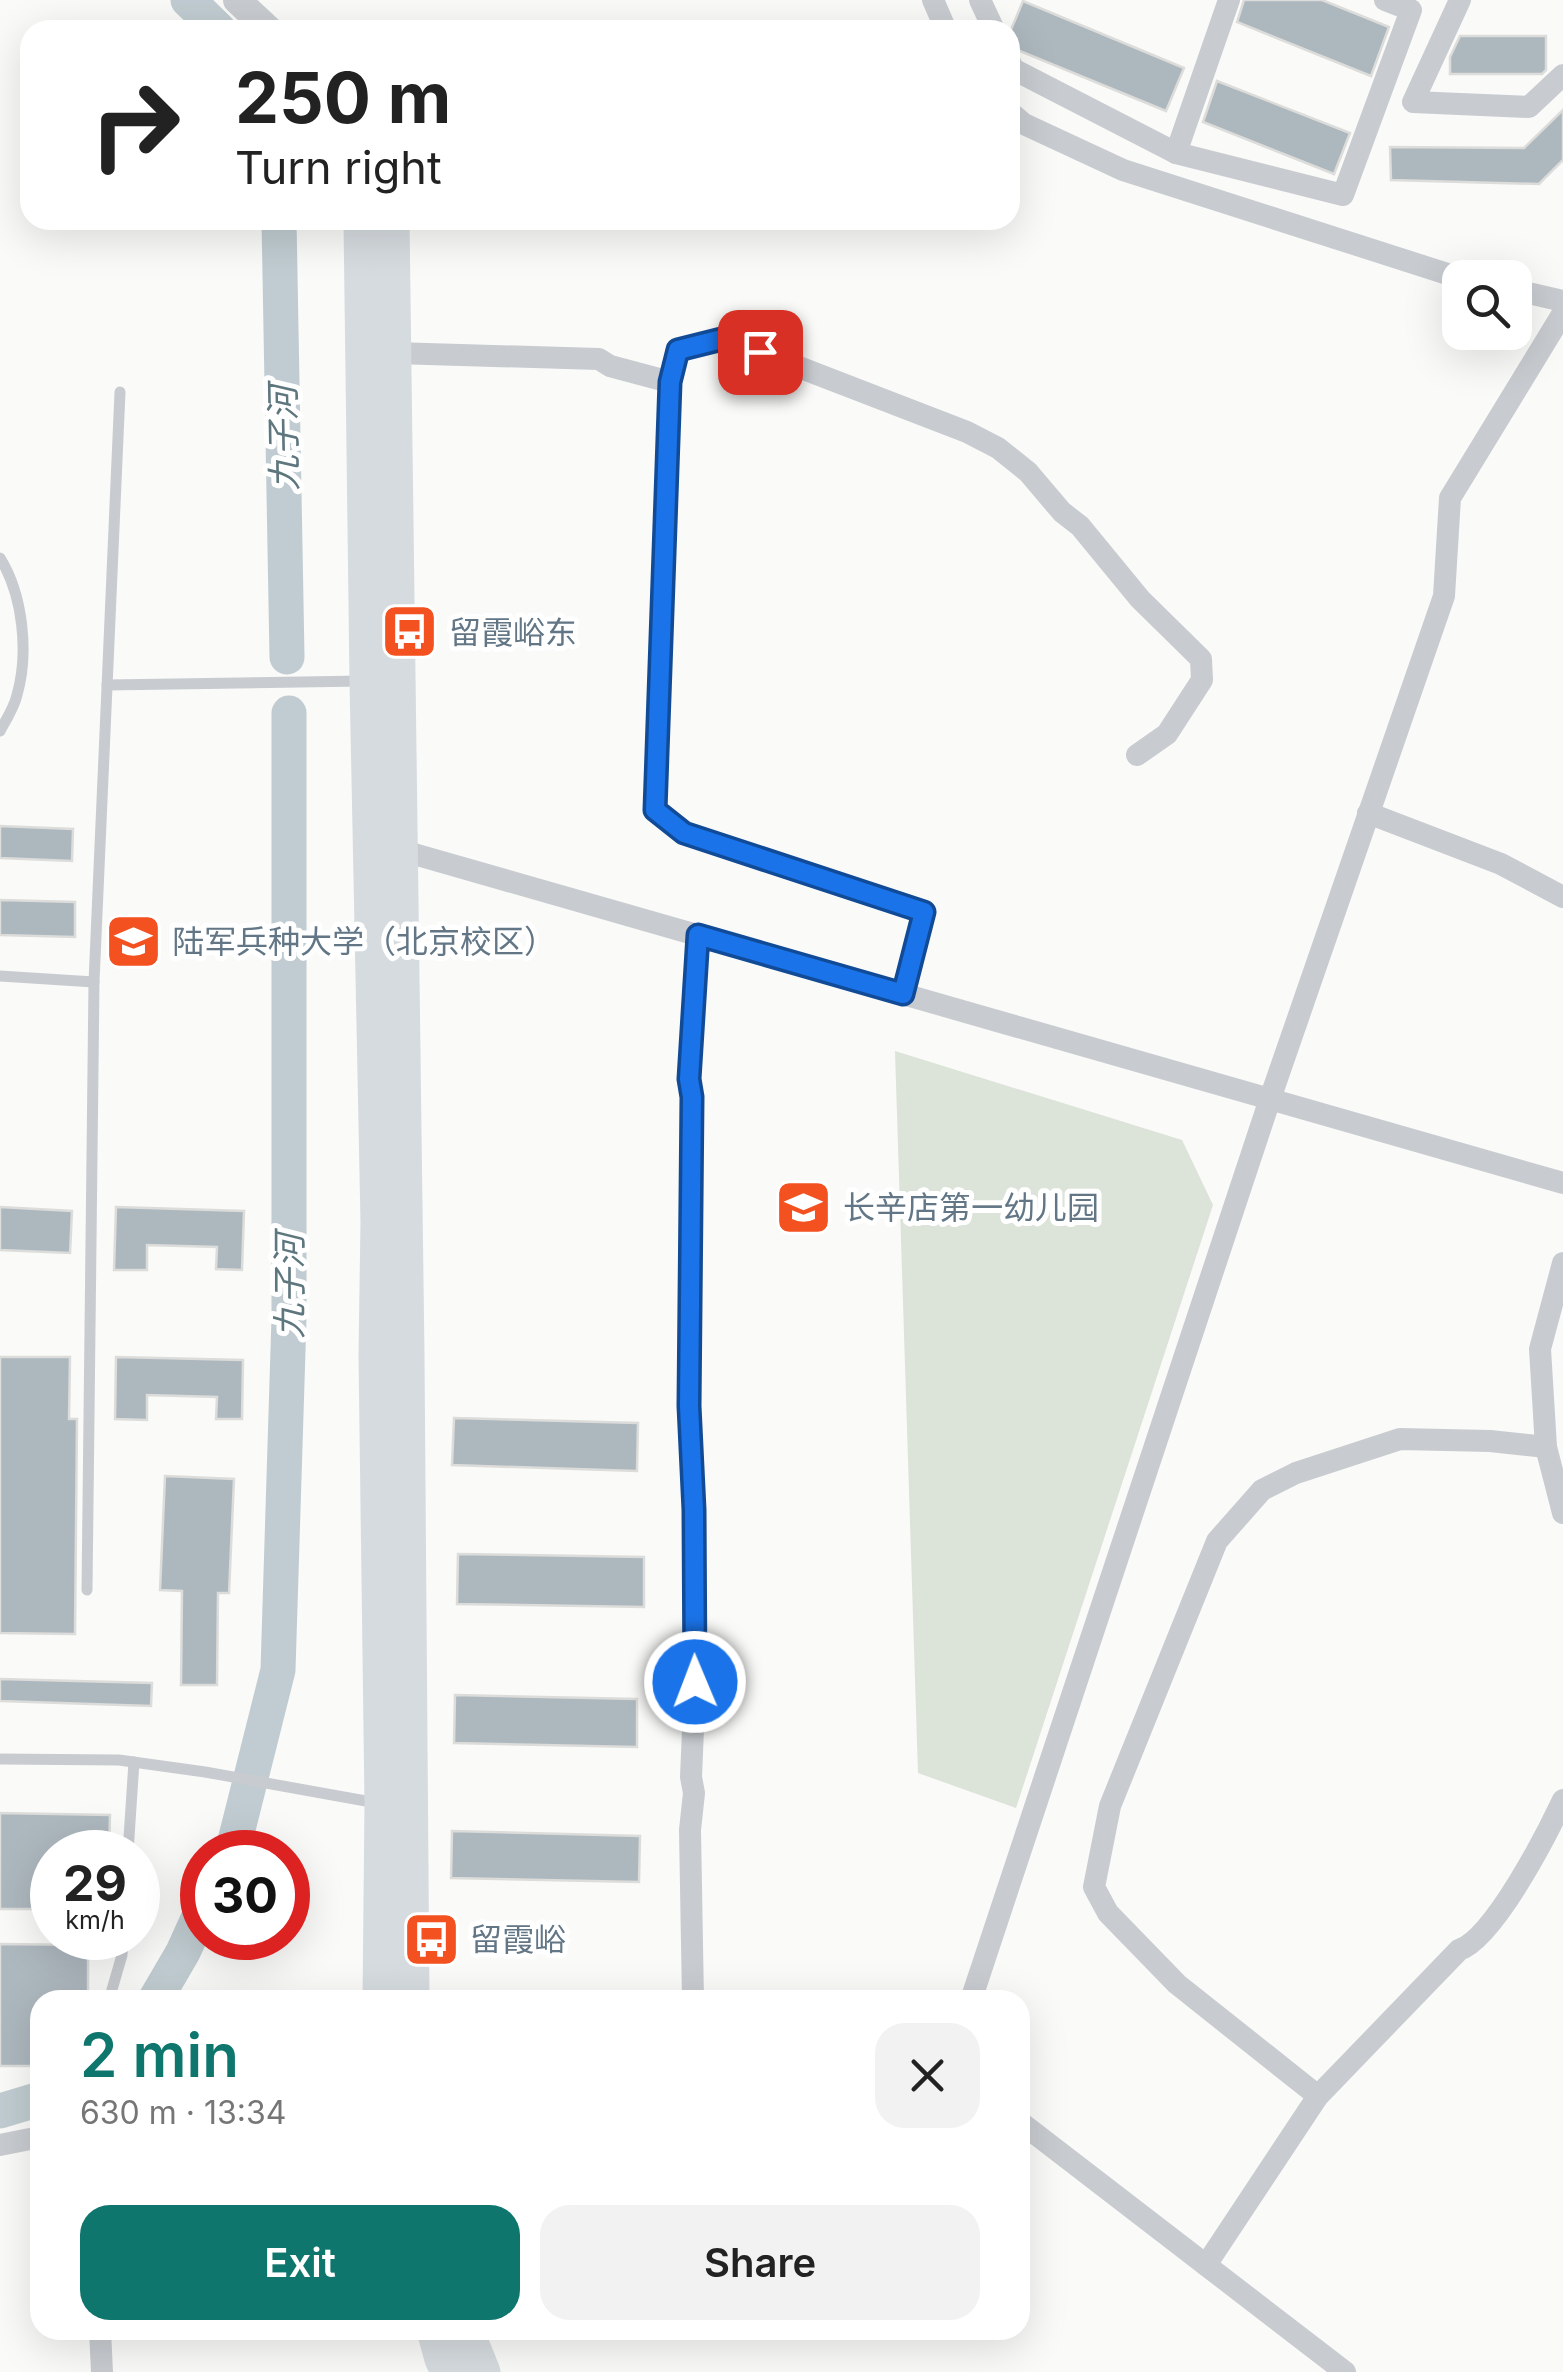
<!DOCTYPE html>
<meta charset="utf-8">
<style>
:root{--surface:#fff;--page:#f2f2f2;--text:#222;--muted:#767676;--accent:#0f766e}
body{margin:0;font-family:Inter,"Noto Sans SC",sans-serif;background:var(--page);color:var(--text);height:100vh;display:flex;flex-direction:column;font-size:38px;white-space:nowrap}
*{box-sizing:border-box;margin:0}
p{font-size:32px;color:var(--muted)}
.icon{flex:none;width:55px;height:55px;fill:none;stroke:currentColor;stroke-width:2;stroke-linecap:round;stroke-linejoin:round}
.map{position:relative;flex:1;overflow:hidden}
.details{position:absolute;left:30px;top:1990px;width:1000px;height:350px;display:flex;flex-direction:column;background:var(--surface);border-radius:30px;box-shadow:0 10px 40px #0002}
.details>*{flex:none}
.guide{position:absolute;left:20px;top:20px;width:1000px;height:210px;border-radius:30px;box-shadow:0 10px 40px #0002;background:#fff;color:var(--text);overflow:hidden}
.controls{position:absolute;left:1442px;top:260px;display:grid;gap:20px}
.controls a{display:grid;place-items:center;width:90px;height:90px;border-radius:20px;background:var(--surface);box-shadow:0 10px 40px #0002;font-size:50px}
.speed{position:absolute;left:30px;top:1830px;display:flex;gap:20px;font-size:50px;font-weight:700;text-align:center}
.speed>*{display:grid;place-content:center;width:130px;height:130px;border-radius:50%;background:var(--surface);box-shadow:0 10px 40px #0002;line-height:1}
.speed small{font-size:25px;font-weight:400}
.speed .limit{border:15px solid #d22;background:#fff;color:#111}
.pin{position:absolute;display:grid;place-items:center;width:85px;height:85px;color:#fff;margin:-42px;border-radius:20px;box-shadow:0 5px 15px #0006}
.me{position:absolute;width:110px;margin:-55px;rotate:359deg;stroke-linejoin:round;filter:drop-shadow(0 0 8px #0008)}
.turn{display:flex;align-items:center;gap:35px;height:210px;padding:0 50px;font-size:45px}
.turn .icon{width:130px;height:130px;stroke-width:2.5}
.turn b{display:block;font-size:70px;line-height:85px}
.round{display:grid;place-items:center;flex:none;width:105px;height:105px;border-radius:30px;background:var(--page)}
.head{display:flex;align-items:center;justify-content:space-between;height:170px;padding:0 50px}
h1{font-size:60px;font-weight:600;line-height:75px;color:var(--accent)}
.button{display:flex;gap:20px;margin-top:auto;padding:20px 50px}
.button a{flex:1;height:115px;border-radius:30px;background:var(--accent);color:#fff;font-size:40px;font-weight:600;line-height:115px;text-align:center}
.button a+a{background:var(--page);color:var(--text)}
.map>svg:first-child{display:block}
</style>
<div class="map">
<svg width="1563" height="2372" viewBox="0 0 1563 2372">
<rect width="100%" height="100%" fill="#fafaf8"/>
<path fill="#dce3d8" d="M 895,1051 L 1182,1140 L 1213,1205 L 1016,1808 L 918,1773 Z"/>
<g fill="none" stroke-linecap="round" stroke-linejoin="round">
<g stroke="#c0ccd1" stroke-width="35">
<path d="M 188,0 L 219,30"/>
<path d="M 279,220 L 287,657"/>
<path d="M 229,1852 L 235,1841 L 278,1670 L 289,1318 L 289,713"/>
<path d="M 155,2000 L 183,1952 L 202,1910"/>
<path d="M 0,2111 L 40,2099"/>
</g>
</g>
<g fill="#adb7be" stroke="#dcdcda" stroke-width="2.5">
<path d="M 1244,0 L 1322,0 L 1389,27 L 1371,76 L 1237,22 Z"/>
<path d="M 1023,1 L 1184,68 L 1166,111 L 1010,47 L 1010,32 Z"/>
<path d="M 1460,36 L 1546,36 L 1546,70 L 1542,74 L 1450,74 L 1450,57 Z"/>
<path d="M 1217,81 L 1350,133 L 1334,174 L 1203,122 Z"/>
<path d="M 1563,110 L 1563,160 L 1539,184 L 1391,180 L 1390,147 L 1524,148 Z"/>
<path d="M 0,826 L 73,829 L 72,861 L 0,858 Z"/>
<path d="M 0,900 L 75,902 L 75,937 L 0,935 Z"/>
<path d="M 0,1207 L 72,1211 L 70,1253 L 0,1250 Z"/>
<path d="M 116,1207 L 244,1211 L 242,1270 L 216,1269 L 217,1247 L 147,1245 L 147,1270 L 114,1270 Z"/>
<path d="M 0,1357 L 70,1357 L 69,1419 L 77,1419 L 75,1634 L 0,1633 Z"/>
<path d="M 116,1357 L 243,1360 L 242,1419 L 216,1419 L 217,1397 L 147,1395 L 147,1420 L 115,1419 Z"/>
<path d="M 454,1418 L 638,1423 L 637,1471 L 452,1465 Z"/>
<path d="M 165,1476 L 234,1479 L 229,1593 L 218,1593 L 217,1685 L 181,1685 L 182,1591 L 160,1590 Z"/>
<path d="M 458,1554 L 644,1557 L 644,1607 L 457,1604 Z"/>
<path d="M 0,1679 L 152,1683 L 151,1706 L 0,1701 Z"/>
<path d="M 455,1695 L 637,1699 L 637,1747 L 454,1743 Z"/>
<path d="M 0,1813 L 110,1815 L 109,1852 L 52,1852 L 52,1909 L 0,1909 Z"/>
<path d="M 452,1831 L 640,1836 L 639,1882 L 451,1878 Z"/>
<path d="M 0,1944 L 88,1945 L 88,2000 L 40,2000 L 40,2066 L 0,2066 Z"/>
</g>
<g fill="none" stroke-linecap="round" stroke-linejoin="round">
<g stroke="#c8ccd0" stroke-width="11">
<path d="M 0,558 C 23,595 29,653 17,695 C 14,708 6,720 0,731"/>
<path d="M 107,685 L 362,681"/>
<path d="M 0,976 L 94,982"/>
<path d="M 87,1590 L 94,982 L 120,392"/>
<path d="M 0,1759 L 119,1760 L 205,1772 L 377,1803"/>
<path d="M 128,1852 L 134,1762"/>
<path d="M 109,2000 L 122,1955 L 123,1938"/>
</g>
<g stroke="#c8ccd0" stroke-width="22">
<path d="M 933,0 L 946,30"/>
<path d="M 980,0 L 994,30"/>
<path d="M 1460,0 L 1413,102 L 1529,107 L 1563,75"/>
<path d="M 1010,62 L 1013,69 L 1176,153 L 1343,195 L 1411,10 L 1385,0"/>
<path d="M 1010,112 L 1024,124 L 1123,170 L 1460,278"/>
<path d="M 1176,153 L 1229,0"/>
<path d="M 1515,290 L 1563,301"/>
<path d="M 394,353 L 599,359 L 610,366 L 670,382"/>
<path d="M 1368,813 L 1501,864 L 1563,897"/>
<path d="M 400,850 L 1563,1183"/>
<path d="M 903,994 L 924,912 L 684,833 L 655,810 L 670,382 L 678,349 L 726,339 L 967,432 L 998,448 L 1028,472 L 1062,512 L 1080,526 L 1140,599 L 1201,659 L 1202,680 L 1167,734 L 1137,755"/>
<path d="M 1563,1263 L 1540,1349 L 1546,1447 L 1563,1513"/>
<path d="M 693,2000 L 690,1830 L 694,1793 L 691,1777 L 695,1682 L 694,1511 L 689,1406 L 692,1097 L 689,1079 L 698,935"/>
<path d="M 971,2000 L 1270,1099 L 1444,596 L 1450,498 L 1563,313"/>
<path d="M 1318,2096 L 1177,1984 L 1108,1913 L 1094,1887 L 1110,1806 L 1217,1541 L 1262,1490 L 1296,1473 L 1400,1439 L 1490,1441 L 1546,1447"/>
<path d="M 1020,2122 L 1345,2372"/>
<path d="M 0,2145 L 40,2137"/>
<path d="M 1206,2265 L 1318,2096 L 1459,1950 C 1494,1938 1547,1834 1563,1800"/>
<path d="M 100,2330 L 102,2372"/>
</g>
<path stroke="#c8ccd0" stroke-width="28" d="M 237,0 L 269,30"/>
<g stroke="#d6dbdf" stroke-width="35">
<path d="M 361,220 L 367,681 L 378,1222 L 376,1355 L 382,1804 L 380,2000"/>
<path d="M 392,220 L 407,1357 L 412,2000"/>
<path d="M 434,2330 L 442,2359 L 448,2372"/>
<path d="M 466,2330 L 483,2372"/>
</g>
</g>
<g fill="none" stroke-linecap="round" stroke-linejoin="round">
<defs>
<path id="route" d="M 695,1682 L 694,1510 L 689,1406 L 692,1097 L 689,1079 L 698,935 L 903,994 L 924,912 L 684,833 L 655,810 L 670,382 L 678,350 L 726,338 L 760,352"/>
</defs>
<use href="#route" stroke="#114b97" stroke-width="25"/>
<use href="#route" stroke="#1a73e8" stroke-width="18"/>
</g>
<defs>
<symbol id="bus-square" viewBox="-11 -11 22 22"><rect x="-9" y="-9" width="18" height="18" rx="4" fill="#f3511f" stroke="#fff"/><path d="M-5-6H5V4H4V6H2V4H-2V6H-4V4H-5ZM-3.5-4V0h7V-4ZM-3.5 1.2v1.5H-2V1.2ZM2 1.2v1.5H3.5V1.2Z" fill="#fff"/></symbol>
<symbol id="university-square" viewBox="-11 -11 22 22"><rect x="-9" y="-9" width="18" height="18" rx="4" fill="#f3511f" stroke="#fff"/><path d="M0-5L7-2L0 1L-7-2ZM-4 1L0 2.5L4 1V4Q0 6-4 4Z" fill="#fff"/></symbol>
<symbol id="school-square" viewBox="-11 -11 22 22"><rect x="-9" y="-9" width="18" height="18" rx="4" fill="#f3511f" stroke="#fff"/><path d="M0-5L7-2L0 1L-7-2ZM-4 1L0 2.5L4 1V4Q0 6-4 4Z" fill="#fff"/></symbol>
</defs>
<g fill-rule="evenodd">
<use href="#bus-square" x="378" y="600" width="63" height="63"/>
<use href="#university-square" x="102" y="910" width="63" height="63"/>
<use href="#school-square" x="772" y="1176" width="63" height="63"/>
<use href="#bus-square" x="400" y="1908" width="63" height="63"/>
</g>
<g text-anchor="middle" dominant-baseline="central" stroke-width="10" stroke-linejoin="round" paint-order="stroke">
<g font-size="32" fill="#627686" stroke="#fff" text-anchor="start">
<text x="449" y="632">留霞峪东</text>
<text x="172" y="941">陆军兵种大学（北京校区）</text>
<text x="843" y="1207">长辛店第一幼儿园</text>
<text x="470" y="1939">留霞峪</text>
</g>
<g font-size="35" font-style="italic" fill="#5e767e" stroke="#fff">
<text transform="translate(283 438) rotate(-91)">九子河</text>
<text transform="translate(289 1286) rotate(-90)">九子河</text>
</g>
</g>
</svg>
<div class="controls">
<a><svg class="icon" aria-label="search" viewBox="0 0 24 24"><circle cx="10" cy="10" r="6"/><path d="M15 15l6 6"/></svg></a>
</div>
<div class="speed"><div>29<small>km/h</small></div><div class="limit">30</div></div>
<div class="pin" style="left:760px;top:352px;background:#d93025"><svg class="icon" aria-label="arrive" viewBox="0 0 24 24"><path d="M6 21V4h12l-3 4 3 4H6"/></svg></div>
<svg class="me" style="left:695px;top:1682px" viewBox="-20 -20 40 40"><circle r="17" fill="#1a73e8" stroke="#fff" stroke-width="3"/><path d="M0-11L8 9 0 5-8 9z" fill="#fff"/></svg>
<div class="guide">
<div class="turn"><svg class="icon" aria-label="right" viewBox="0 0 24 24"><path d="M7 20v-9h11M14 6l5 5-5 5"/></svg><div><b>250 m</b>Turn right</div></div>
</div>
<section class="details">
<div class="head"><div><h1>2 min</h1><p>630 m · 13:34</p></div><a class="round"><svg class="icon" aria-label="close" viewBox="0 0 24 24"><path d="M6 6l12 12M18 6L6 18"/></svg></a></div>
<div class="button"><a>Exit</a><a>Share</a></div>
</section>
</div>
